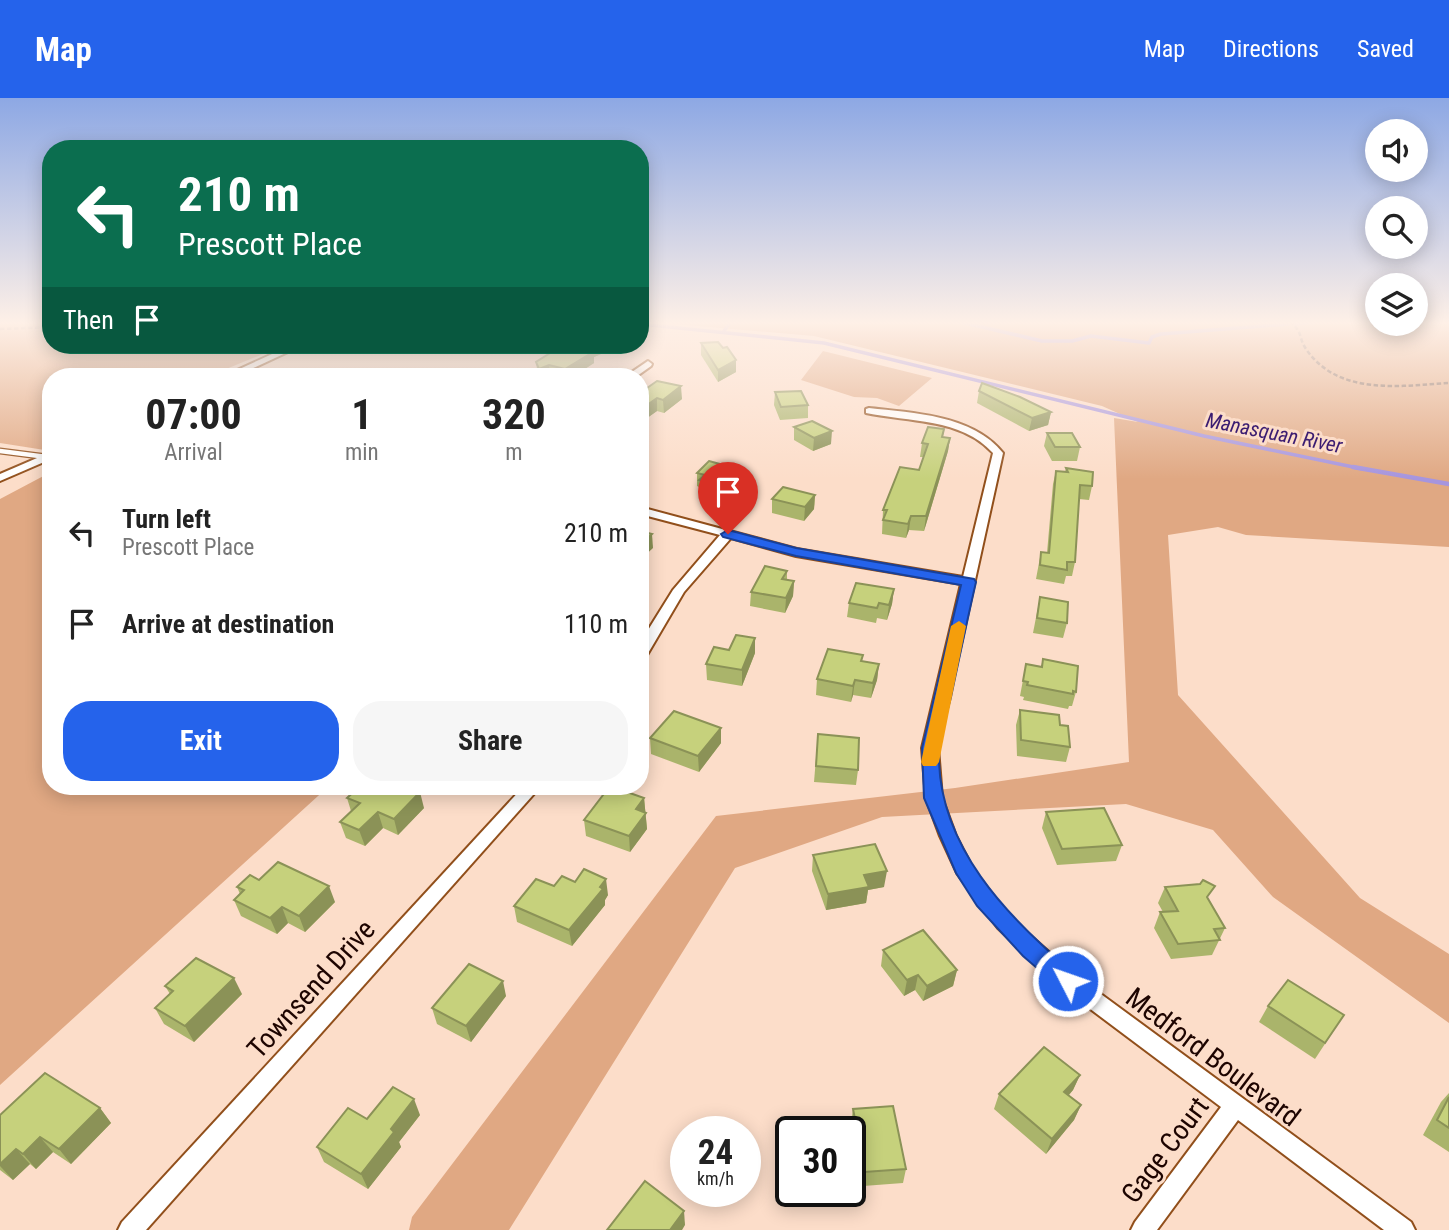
<!DOCTYPE html>
<style>
:root{--surface:#fff;--page:#f6f6f6;--text:#222;--muted:#767676;--accent:#2563eb}
body{margin:0;font-family:"Roboto Condensed",sans-serif;background:var(--page);color:var(--text);height:100vh;display:flex;flex-direction:column;font-size:26px;white-space:nowrap}
*{box-sizing:border-box;margin:0}
p{font-size:23px;color:var(--muted)}
.icon{flex:none;width:38px;height:38px;fill:none;stroke:currentColor;stroke-width:2;stroke-linecap:round;stroke-linejoin:round}
.map{position:relative;flex:1;overflow:hidden}
.sheet{position:absolute;left:42px;top:270px;width:607px;height:427px;display:flex;flex-direction:column;background:var(--surface);border-radius:28px;box-shadow:0 4px 18px #0003}
.sheet>*{flex:none}
.top-card{position:absolute;left:42px;top:42px;width:607px;height:214px;border-radius:28px;box-shadow:0 4px 18px #0003;background:#0b6e4f;color:#fff;overflow:hidden}
.buttons{position:absolute;left:1365px;top:21px;display:grid;gap:14px}
.buttons a{display:grid;place-items:center;width:63px;height:63px;border-radius:50%;background:var(--surface);box-shadow:0 4px 18px #0003;font-size:35px}
.speed{position:absolute;left:670px;top:1018px;display:flex;gap:14px;font-size:35px;font-weight:700;text-align:center}
.speed>*{display:grid;place-content:center;width:91px;height:91px;border-radius:50%;background:var(--surface);box-shadow:0 4px 18px #0003;line-height:1}
.speed small{font-size:18px;font-weight:400}
.speed .limit{border:4px solid #111;border-radius:10px;background:#fff;color:#111}
.pin{position:absolute;display:grid;place-items:center;width:60px;height:60px;color:#fff;margin:-72px -30px;border-radius:50% 50% 50% 0;rotate:-45deg;box-shadow:0 0 7px #0007}
.pin .icon{rotate:45deg}
.me{position:absolute;width:77px;margin:-38px;rotate:311deg;stroke-linejoin:round;filter:drop-shadow(0 0 5px #0008)}
.turn{display:flex;align-items:center;gap:24px;height:147px;padding:0 21px;font-size:32px}
.turn .icon{width:91px;height:91px;stroke-width:2.5}
.turn b{display:block;font-size:49px;line-height:60px}
.then{display:flex;align-items:center;height:66px;padding:0 21px;background:#0003;gap:14px;font-size:26px}
.eta{display:flex;justify-content:space-evenly;align-items:center;height:119px;text-align:center}
.eta b{font-size:42px;font-weight:700;line-height:49px}
.action{display:flex;gap:14px;margin-top:auto;padding:14px 21px}
.action a{flex:1;height:80px;border-radius:28px;background:var(--accent);color:#fff;font-size:28px;font-weight:700;line-height:80px;text-align:center}
.action a+a{background:var(--page);color:var(--text)}
ul{padding:0;list-style:none}
li{display:flex;align-items:center;gap:21px;height:91px;padding:0 21px}
li div{flex:1}
li b{display:block;font-size:26px}
li em{font-style:normal}
header{display:flex;align-items:center;gap:42px;box-sizing:border-box;height:98px;padding:0 35px;background:var(--accent);color:#fff}
header strong{font-size:33px}
nav{display:flex;gap:38px;margin-inline-start:auto;font-size:24px}
.map>svg:first-child{display:block}
</style>
<header>
<strong>Map</strong>
<nav><a>Map</a><a>Directions</a><a>Saved</a></nav>
</header>
<div class="map">
<svg width="1449" height="1132" viewBox="0 0 1449 1132">
<rect width="100%" height="100%" fill="#fcddc9"/>
<g fill="#e0a883">
<path d="M 0,223 L 51,223 L 51,247 L 285,247 L 209,278 L 51,278 L 51,353 L 0,345 Z"/>
<path d="M 641,223 L 1377,223 L 1377,226 L 1416,226 L 1416,223 L 1449,223 L 1449,449 L 1246,437 L 1218,429 L 1168,437 L 1178,597 L 1360,800 L 1449,856 L 1449,925 L 1273,799 L 1213,732 L 1126,706 L 882,719 L 735,770 L 509,1132 L 409,1132 L 412,1119 L 716,718 L 955,690 L 1129,664 L 1114,320 L 1138,324 L 1102,308 L 814,238 Z"/>
<path d="M 823,253 L 932,280 L 899,308 L 877,300 L 854,299 L 801,282 Z"/>
<path d="M 51,374 L 51,688 L 329,688 L 0,987 L 0,401 Z"/>
</g>
<g fill="none" stroke-linecap="round" stroke-linejoin="round">
<g stroke="#a695de" stroke-width="3.5">
<path d="M 907,223 L 930,223"/>
<path d="M 939,223 L 961,224 L 1042,243 L 1072,243 L 1091,238 L 1149,245 L 1152,239 L 1161,236 L 1288,226"/>
<path d="M 640,226 L 824,245 L 1204,338 L 1363,371"/>
<path d="M 1296,226 L 1318,223"/>
<path d="M 724,233 L 731,223"/>
</g>
<path stroke="#a695de" stroke-width="4.5" d="M 1353,369 L 1449,386"/>
<defs>
<path id="lane" d="M 0,353 L 47,359"/>
<g id="street">
<path d="M 292,247 L 303,247 L 236,278 L 224,278 Z"/>
<path d="M 648,263 L 652,266 L 651,268 L 637,278 L 626,278 Z"/>
<path d="M 869,310 C 914,315 973,317 1003,355 L 938,650 L 942,700 L 956,738 L 973,771 L 1010,820 L 1075,877 L 1411,1124 L 1415,1132 L 1384,1132 L 1238,1022 L 1157,1132 L 1131,1132 L 1135,1124 L 1221,1009 L 1061,889 L 998,830 L 957,775 L 940,738 L 926,700 L 922,650 L 961,486 L 796,458 L 731,440 L 684,494 L 647,557 L 640,561 L 640,545 L 673,492 L 720,437 L 640,416 L 640,409 L 797,451 L 963,479 L 993,355 C 961,320 909,324 866,315 L 866,311 Z"/>
<path d="M 51,354 L 51,361 L 0,383 L 0,376 Z"/>
<path d="M 524,688 L 541,688 L 146,1132 L 118,1132 L 122,1124 Z"/>
</g>
</defs>
<use href="#lane" stroke="#914f1b" stroke-width="7"/>
<use href="#street" stroke="#914f1b" stroke-width="4"/>
<g stroke="#82675b" stroke-width="2.5" stroke-dasharray="4.5 2.5" stroke-linecap="butt">
<path d="M 1290,223 C 1304,236 1298,239 1306,251 C 1338,298 1400,288 1449,285"/>
<path d="M 0,231 L 51,229"/>
</g>
<use href="#lane" stroke="#fff" stroke-width="4.5"/>
<use href="#street" fill="#fff" fill-rule="evenodd"/>
</g>
<g fill="#aab46b">
<path d="M 701,245 L 723,250 L 736,262 L 736,274 L 718,284 L 701,257 Z"/>
<path d="M 557,247 L 622,247 L 594,259 L 594,265 L 574,278 L 538,278 L 536,264 L 557,251 Z"/>
<path d="M 979,293 L 1051,314 L 1048,327 L 1029,333 L 977,305 Z"/>
<path d="M 775,294 L 808,307 L 808,320 L 780,322 L 774,307 Z"/>
<path d="M 640,295 L 682,301 L 664,315 L 657,313 L 640,325 Z"/>
<path d="M 794,329 L 831,346 L 813,353 L 794,342 Z"/>
<path d="M 944,331 L 943,339 L 950,340 L 948,353 L 924,433 L 909,432 L 906,440 L 882,436 L 883,412 L 919,372 L 923,359 L 920,359 L 922,345 Z"/>
<path d="M 1047,335 L 1080,349 L 1077,363 L 1052,363 L 1044,348 Z"/>
<path d="M 1066,370 L 1092,388 L 1089,402 L 1079,401 L 1075,464 L 1072,478 L 1066,478 L 1064,486 L 1036,481 L 1041,454 L 1047,455 L 1053,386 L 1056,373 L 1065,374 Z"/>
<path d="M 697,375 L 737,384 L 720,401 L 699,396 L 699,389 L 697,388 Z"/>
<path d="M 815,397 L 814,411 L 804,423 L 772,415 L 772,401 Z"/>
<path d="M 787,473 L 787,482 L 794,483 L 793,498 L 785,515 L 750,508 L 751,494 Z"/>
<path d="M 894,491 L 892,506 L 887,522 L 877,520 L 876,525 L 847,519 L 849,505 Z"/>
<path d="M 1040,499 L 1067,525 L 1063,540 L 1033,535 Z"/>
<path d="M 755,555 L 742,588 L 707,582 L 706,566 Z"/>
<path d="M 863,557 L 862,563 L 879,566 L 877,582 L 871,600 L 853,597 L 851,604 L 816,597 L 817,581 Z"/>
<path d="M 1043,561 L 1076,594 L 1072,608 L 1069,608 L 1068,611 L 1023,602 L 1024,599 L 1020,598 L 1026,566 L 1041,569 Z"/>
<path d="M 1020,612 L 1060,627 L 1070,649 L 1066,664 L 1017,658 L 1016,627 Z"/>
<path d="M 721,630 L 721,645 L 699,674 L 651,656 L 650,640 Z"/>
<path d="M 818,636 L 858,672 L 856,687 L 814,684 Z"/>
<path d="M 347,700 L 424,710 L 398,737 L 383,730 L 365,748 L 346,740 L 340,724 L 351,713 Z"/>
<path d="M 644,700 L 647,731 L 630,754 L 586,738 L 584,722 Z"/>
<path d="M 1046,714 L 1122,747 L 1116,763 L 1057,767 L 1042,730 Z"/>
<path d="M 813,757 L 884,789 L 868,792 L 866,805 L 826,812 L 812,773 Z"/>
<path d="M 259,782 L 335,804 L 305,834 L 288,825 L 277,836 L 241,818 L 234,802 L 240,796 L 237,789 Z"/>
<path d="M 554,788 L 608,797 L 605,802 L 605,807 L 572,848 L 517,824 L 514,808 Z"/>
<path d="M 1165,789 L 1209,802 L 1225,830 L 1212,857 L 1171,861 L 1154,830 L 1160,814 L 1163,814 L 1158,805 Z"/>
<path d="M 883,852 L 957,872 L 953,888 L 923,903 L 915,892 L 904,898 L 881,868 Z"/>
<path d="M 165,888 L 242,896 L 194,944 L 164,926 L 155,910 L 170,896 Z"/>
<path d="M 506,898 L 471,944 L 437,926 L 432,910 Z"/>
<path d="M 1268,908 L 1344,917 L 1315,961 L 1259,924 Z"/>
<path d="M 1080,977 L 1073,992 L 1069,997 L 1081,1007 L 1074,1022 L 1046,1056 L 994,1011 L 999,996 Z"/>
<path d="M 1449,995 L 1449,1054 L 1423,1037 L 1441,1004 Z"/>
<path d="M 100,1010 L 111,1025 L 71,1066 L 53,1054 L 36,1071 L 30,1066 L 13,1082 L 0,1072 L 0,1017 Z"/>
<path d="M 853,1011 L 906,1071 L 903,1085 L 850,1089 L 850,1034 L 829,1034 L 830,1027 L 851,1026 Z"/>
<path d="M 420,1017 L 399,1044 L 401,1049 L 368,1091 L 324,1064 L 317,1049 L 367,1021 Z"/>
</g>
<g fill="#8b9257">
<path d="M 596,247 L 622,247 L 594,259 L 594,265 L 574,278 L 566,278 L 565,271 L 584,252 Z"/>
<path d="M 736,262 L 736,274 L 718,284 L 718,272 Z"/>
<path d="M 549,267 L 550,278 L 540,278 L 539,271 Z"/>
<path d="M 681,288 L 682,301 L 664,315 L 663,302 Z"/>
<path d="M 657,300 L 657,313 L 640,325 L 640,312 Z"/>
<path d="M 1051,314 L 1048,327 L 1029,333 L 1032,320 Z"/>
<path d="M 832,333 L 831,346 L 813,353 L 814,340 Z"/>
<path d="M 950,340 L 948,353 L 924,433 L 926,418 Z"/>
<path d="M 738,371 L 737,384 L 720,401 L 720,388 Z"/>
<path d="M 815,397 L 814,411 L 804,423 L 805,409 Z"/>
<path d="M 911,418 L 909,432 L 906,440 L 908,426 Z"/>
<path d="M 652,436 L 653,450 L 640,462 L 640,447 Z"/>
<path d="M 794,483 L 793,498 L 785,515 L 786,500 Z"/>
<path d="M 894,491 L 892,506 L 887,522 L 889,507 Z"/>
<path d="M 755,540 L 755,555 L 742,588 L 742,572 Z"/>
<path d="M 879,566 L 877,582 L 871,600 L 873,585 Z"/>
<path d="M 855,582 L 853,597 L 851,604 L 853,588 Z"/>
<path d="M 721,630 L 721,645 L 699,674 L 698,658 Z"/>
<path d="M 420,694 L 424,710 L 398,737 L 394,721 Z"/>
<path d="M 644,700 L 647,731 L 630,754 L 629,738 L 636,711 Z"/>
<path d="M 378,714 L 383,730 L 365,748 L 359,732 Z"/>
<path d="M 887,773 L 884,789 L 868,792 L 866,805 L 826,812 L 828,796 L 864,777 Z"/>
<path d="M 606,781 L 608,797 L 605,802 L 605,807 L 572,848 L 569,832 Z"/>
<path d="M 329,788 L 335,804 L 305,834 L 299,818 Z"/>
<path d="M 282,809 L 288,825 L 277,836 L 270,820 Z"/>
<path d="M 957,872 L 953,888 L 923,903 L 927,888 Z"/>
<path d="M 918,877 L 915,892 L 904,898 L 907,882 Z"/>
<path d="M 234,880 L 242,896 L 194,944 L 185,928 Z"/>
<path d="M 503,883 L 506,898 L 471,944 L 466,928 Z"/>
<path d="M 1080,977 L 1073,992 L 1058,1009 L 1064,994 Z"/>
<path d="M 414,1001 L 420,1017 L 399,1044 L 401,1049 L 368,1091 L 361,1076 L 391,1031 Z"/>
<path d="M 1081,1007 L 1074,1022 L 1046,1056 L 1052,1041 Z"/>
<path d="M 100,1010 L 111,1025 L 71,1066 L 59,1051 Z"/>
<path d="M 40,1039 L 53,1054 L 36,1071 L 23,1056 Z"/>
<path d="M 16,1051 L 30,1066 L 13,1082 L 0,1068 L 0,1066 Z"/>
<path d="M 684,1113 L 685,1127 L 682,1132 L 670,1132 Z"/>
</g>
<g fill="#c6d17c" stroke="#8b9257" stroke-width="2">
<path d="M 718,244 L 723,250 L 727,249 L 736,262 L 718,272 L 701,245 Z"/>
<path d="M 563,247 L 596,247 L 584,252 L 593,254 L 565,271 L 549,267 L 539,271 L 536,264 Z"/>
<path d="M 551,271 L 573,276 L 569,278 L 539,278 Z"/>
<path d="M 657,283 L 681,288 L 663,302 L 657,300 L 640,312 L 640,295 Z"/>
<path d="M 982,285 L 1020,299 L 1051,314 L 1032,320 L 979,293 Z"/>
<path d="M 801,293 L 808,307 L 781,309 L 775,294 Z"/>
<path d="M 812,323 L 832,333 L 814,340 L 794,329 Z"/>
<path d="M 928,329 L 944,331 L 942,339 L 950,340 L 926,418 L 911,418 L 908,426 L 883,422 L 887,412 L 883,412 L 900,369 L 919,372 L 928,346 L 922,345 Z"/>
<path d="M 1047,335 L 1072,335 L 1080,349 L 1055,349 Z"/>
<path d="M 709,363 L 738,371 L 720,388 L 699,382 L 705,377 L 697,375 Z"/>
<path d="M 1066,370 L 1093,374 L 1092,388 L 1080,387 L 1075,464 L 1067,464 L 1067,472 L 1040,467 L 1041,454 L 1049,455 L 1056,373 L 1068,374 Z"/>
<path d="M 783,389 L 815,397 L 805,409 L 772,401 Z"/>
<path d="M 640,433 L 652,436 L 640,447 Z"/>
<path d="M 765,468 L 787,473 L 782,481 L 794,483 L 786,500 L 751,494 Z"/>
<path d="M 856,485 L 894,491 L 889,507 L 879,505 L 877,510 L 849,505 Z"/>
<path d="M 1040,499 L 1068,504 L 1067,525 L 1037,520 Z"/>
<path d="M 736,537 L 755,540 L 742,572 L 706,566 L 714,549 L 729,552 Z"/>
<path d="M 828,551 L 863,557 L 861,563 L 879,566 L 873,585 L 855,582 L 853,588 L 817,581 Z"/>
<path d="M 1043,561 L 1078,568 L 1076,594 L 1073,593 L 1073,596 L 1027,587 L 1028,584 L 1023,583 L 1026,566 L 1042,569 Z"/>
<path d="M 1020,612 L 1059,617 L 1060,627 L 1068,628 L 1070,649 L 1021,642 Z"/>
<path d="M 674,613 L 721,630 L 698,658 L 650,640 Z"/>
<path d="M 818,636 L 859,640 L 858,672 L 816,668 Z"/>
<path d="M 360,688 L 403,688 L 420,694 L 394,721 L 378,714 L 359,732 L 340,724 L 360,705 L 347,700 Z"/>
<path d="M 610,688 L 644,700 L 636,711 L 646,715 L 629,738 L 584,722 Z"/>
<path d="M 1104,710 L 1122,747 L 1062,751 L 1046,714 Z"/>
<path d="M 875,746 L 887,773 L 864,777 L 869,789 L 828,796 L 813,757 Z"/>
<path d="M 278,764 L 329,788 L 299,818 L 282,809 L 270,820 L 234,802 L 244,792 L 237,789 L 250,777 L 259,782 Z"/>
<path d="M 584,771 L 606,781 L 600,789 L 603,791 L 569,832 L 514,808 L 536,781 L 554,788 L 562,778 L 575,784 Z"/>
<path d="M 1203,782 L 1215,788 L 1207,799 L 1225,830 L 1214,831 L 1220,842 L 1178,846 L 1160,814 L 1178,813 L 1165,789 L 1200,786 Z"/>
<path d="M 923,832 L 957,872 L 927,888 L 918,877 L 907,882 L 883,852 Z"/>
<path d="M 196,860 L 234,880 L 185,928 L 155,910 L 173,893 L 165,888 Z"/>
<path d="M 469,866 L 503,883 L 466,928 L 432,910 Z"/>
<path d="M 1288,882 L 1344,917 L 1325,945 L 1268,908 Z"/>
<path d="M 1044,949 L 1080,977 L 1064,994 L 1081,1007 L 1052,1041 L 999,996 Z"/>
<path d="M 45,975 L 100,1010 L 59,1051 L 40,1039 L 23,1056 L 16,1051 L 0,1066 L 0,1017 Z"/>
<path d="M 393,989 L 414,1001 L 391,1031 L 394,1034 L 361,1076 L 317,1049 L 348,1010 L 367,1021 Z"/>
<path d="M 1449,999 L 1449,1030 L 1437,1022 Z"/>
<path d="M 893,1008 L 906,1071 L 850,1075 L 850,1034 L 831,1034 L 830,1027 L 856,1026 L 853,1011 Z"/>
<path d="M 645,1083 L 684,1113 L 670,1132 L 607,1132 Z"/>
</g>
<linearGradient id="sky" x2="0" y2="1"><stop stop-color="#8da8e4"/><stop offset="0.59" stop-color="#fef0e7"/><stop offset="1" stop-color="#fef0e7" stop-opacity="0"/></linearGradient>
<rect width="1449" height="381" fill="url(#sky)"/>
<path fill="#2563eb" stroke="#184099" stroke-width="2" d="M 728,432 L 796,450 L 974,481 L 976,484 C 967,523 959,561 951,599 C 947,616 940,635 939,652 C 936,747 1008,820 1075,876 L 1079,883 L 1075,890 L 1068,893 L 1060,890 L 1023,858 L 977,808 L 956,775 L 924,700 L 922,650 L 961,487 L 796,458 L 723,439 L 721,436 Z"/>
<path fill="#f59e0b" d="M 959,523 L 966,528 L 939,664 L 936,668 L 923,668 L 921,664 L 951,528 Z"/>
<g text-anchor="middle" dominant-baseline="central" stroke-width="6" stroke-linejoin="round" paint-order="stroke">
<g font-size="21" font-style="italic" fill="#3b1c71" stroke="#fcddc9">
<text transform="translate(1274 335) rotate(11)">Manasquan River</text>
</g>
<g font-size="28" fill="#1d0400" stroke="#fcddc9">
<text transform="translate(311 891) rotate(-48)">Townsend Drive</text>
<text transform="translate(1213 959) rotate(37)">Medford Boulevard</text>
<text transform="translate(1165 1052) rotate(-53)">Gage Court</text>
</g>
</g>
</svg>
<div class="buttons">
<a><svg class="icon" aria-label="sound" viewBox="0 0 24 24"><path d="M4 9h4l5-4v14l-5-4H4zM17 9q2 3 0 6"/></svg></a>
<a><svg class="icon" aria-label="search" viewBox="0 0 24 24"><circle cx="10" cy="10" r="6"/><path d="M15 15l6 6"/></svg></a>
<a><svg class="icon" aria-label="layers" viewBox="0 0 24 24"><path d="M12 4l9 5-9 5-9-5zM3 14l9 5 9-5"/></svg></a>
</div>
<div class="speed"><div>24<small>km/h</small></div><div class="limit">30</div></div>
<div class="pin" style="left:728px;top:436px;background:#d93025"><svg class="icon" aria-label="arrive" viewBox="0 0 24 24"><path d="M6 21V4h12l-3 4 3 4H6"/></svg></div>
<svg class="me" style="left:1068px;top:883px" viewBox="-20 -20 40 40"><circle r="17" fill="#2563eb" stroke="#fff" stroke-width="3"/><path d="M0-11L8 9 0 5-8 9z" fill="#fff"/></svg>
<div class="top-card">
<div class="turn"><svg class="icon" aria-label="left" viewBox="0 0 24 24"><path d="M17 20v-9H6M10 6l-5 5 5 5"/></svg><div><b>210 m</b>Prescott Place</div></div>
<div class="then">Then<svg class="icon" aria-label="arrive" viewBox="0 0 24 24"><path d="M6 21V4h12l-3 4 3 4H6"/></svg></div>
</div>
<section class="sheet">
<div class="eta">
<div><b>07:00</b><p>Arrival</p></div>
<div><b>1</b><p>min</p></div>
<div><b>320</b><p>m</p></div>
</div>
<ul>
<li><svg class="icon" aria-label="left" viewBox="0 0 24 24"><path d="M17 20v-9H6M10 6l-5 5 5 5"/></svg><div><b>Turn left</b><p>Prescott Place</p></div><em>210 m</em></li>
<li><svg class="icon" aria-label="arrive" viewBox="0 0 24 24"><path d="M6 21V4h12l-3 4 3 4H6"/></svg><div><b>Arrive at destination</b></div><em>110 m</em></li>
</ul>
<div class="action"><a>Exit</a><a>Share</a></div>
</section>
</div>
